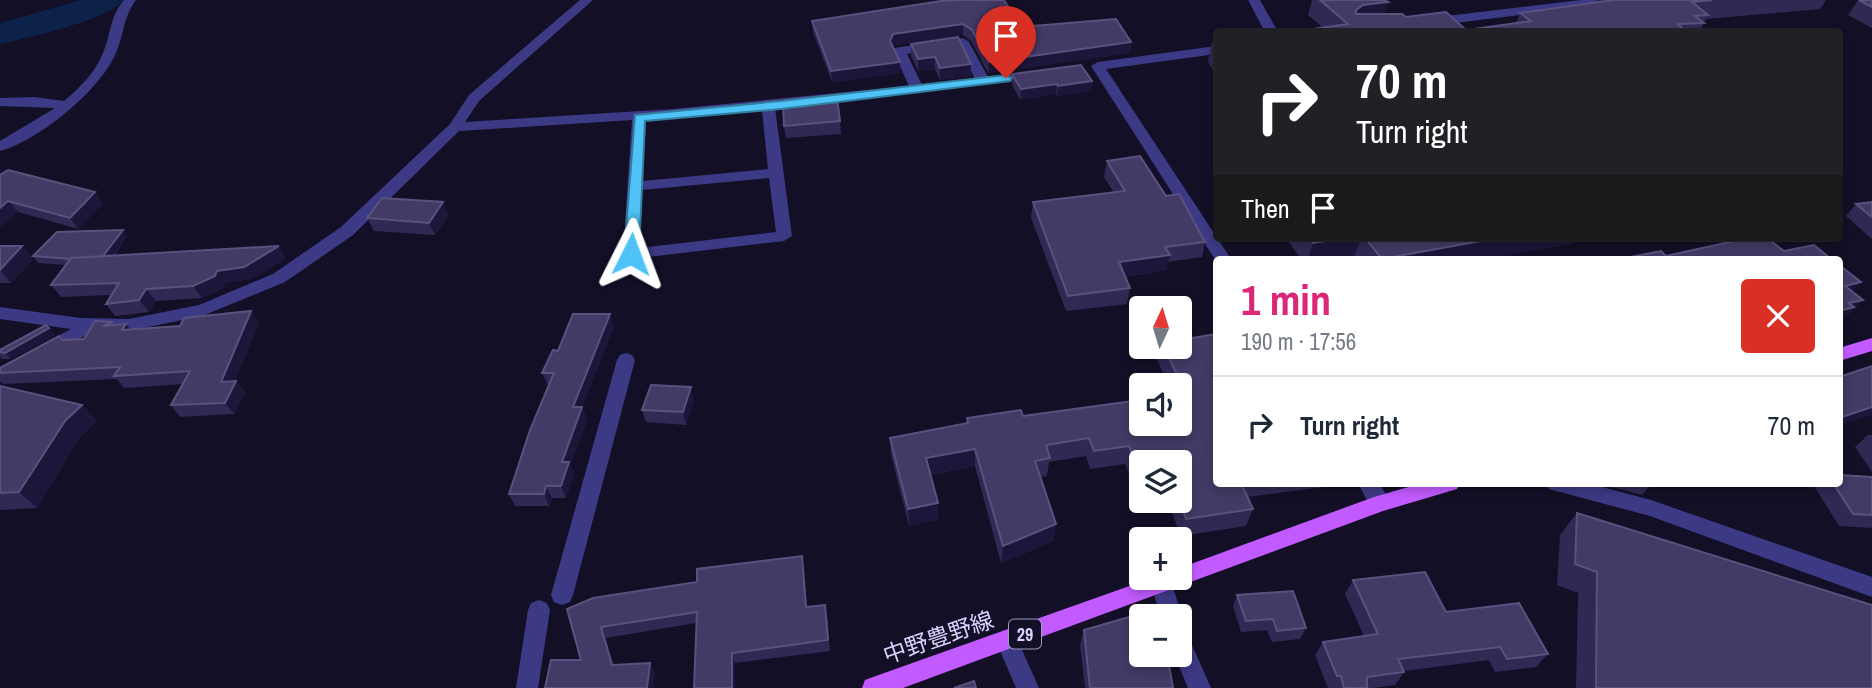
<!DOCTYPE html>
<meta charset="utf-8">
<style>
:root{--surface:#fff;--page:#f6f6f7;--text:#1f2937;--muted:#747a83;--line:#e0e1e3;--accent:#db2777}
body{margin:0;font-family:"Archivo Narrow","Noto Sans JP",sans-serif;background:var(--page);color:var(--text);height:100vh;display:flex;flex-direction:column;font-size:26px;white-space:nowrap}
*{box-sizing:border-box;margin:0}
p{font-size:23px;color:var(--muted)}
.icon{flex:none;width:38px;height:38px;fill:none;stroke:currentColor;stroke-width:2;stroke-linecap:round;stroke-linejoin:round}
.map{position:relative;flex:1;overflow:hidden}
.details{position:absolute;left:1213px;top:256px;width:630px;height:231px;display:flex;flex-direction:column;background:var(--surface);border-radius:7px;box-shadow:0 4px 10px #0003}
.details>*{flex:none}
.guide{position:absolute;left:1213px;top:28px;width:630px;height:214px;border-radius:7px;box-shadow:0 4px 10px #0003;background:#202124;color:#fff;overflow:hidden}
.needle{width:46px;rotate:4deg}
.controls{position:absolute;left:1129px;top:296px;display:grid;gap:14px}
.controls a{display:grid;place-items:center;width:63px;height:63px;border-radius:7px;background:var(--surface);box-shadow:0 4px 10px #0003;font-size:35px}
.pin{position:absolute;display:grid;place-items:center;width:60px;height:60px;color:#fff;margin:-72px -30px;border-radius:50% 50% 50% 0;rotate:-45deg;box-shadow:0 0 7px #0007}
.pin .icon{rotate:45deg}
.me{position:absolute;width:77px;margin:-38px;rotate:3deg;stroke-linejoin:round;filter:drop-shadow(0 0 5px #0008)}
.turn{display:flex;align-items:center;gap:24px;height:147px;padding:0 28px;font-size:32px}
.turn .icon{width:91px;height:91px;stroke-width:2.5}
.turn b{display:block;font-size:49px;line-height:60px}
.then{display:flex;align-items:center;height:66px;padding:0 28px;background:#0003;gap:14px;font-size:26px}
.round{display:grid;place-items:center;flex:none;width:74px;height:74px;border-radius:7px;background:var(--page)}
.overview{display:flex;align-items:center;justify-content:space-between;height:119px;padding:0 28px}
h1{font-size:42px;font-weight:800;line-height:52px;color:var(--accent)}
ul{padding:0;list-style:none}
li{display:flex;align-items:center;gap:21px;height:98px;padding:0 28px;border-top:2px solid var(--line)}
li div{flex:1}
li b{display:block;font-size:26px}
li em{font-style:normal}
.map>svg:first-child{display:block}
</style>
<div class="map">
<svg width="1872" height="688" viewBox="0 0 1872 688">
<rect width="100%" height="100%" fill="#130f26"/>
<g fill="none" stroke-linecap="round" stroke-linejoin="round">
<path fill="#0c2248" fill-rule="evenodd" d="M 81,0 L 123,0 C 109,20 27,38 0,44 L 0,23 Z"/>
<g fill="#3d3a85" fill-rule="evenodd">
<path d="M 124,0 L 136,0 C 123,17 124,36 115,55 C 99,91 38,141 0,151 L 0,141 L 55,108 L 0,106 L 0,98 L 34,97 L 64,101 C 80,88 96,71 103,53 C 111,34 110,16 124,0 Z"/>
<path d="M 580,0 L 593,0 L 479,101 L 465,122 L 673,109 L 909,86 L 893,51 L 894,48 L 963,38 L 969,42 L 988,77 L 1034,71 L 1041,75 L 1034,79 L 775,108 L 792,236 L 784,241 L 631,259 L 625,258 L 623,254 L 632,120 L 459,131 L 353,235 L 285,282 L 202,316 L 129,331 L 96,330 L 45,357 L 39,356 L 36,351 L 39,346 L 71,329 L 0,319 L 0,307 L 81,318 L 129,319 L 199,305 L 273,274 L 341,227 L 450,124 L 469,95 ZM 959,46 L 975,79 L 922,85 L 907,54 ZM 762,110 L 768,169 L 643,181 L 646,119 ZM 769,178 L 776,232 L 639,248 L 642,190 Z"/>
<path d="M 1248,0 L 1260,0 L 1278,32 L 1265,32 Z"/>
<path d="M 626,353 L 632,355 L 635,360 L 573,595 L 570,602 L 562,605 L 554,602 L 551,595 L 617,360 L 620,355 Z"/>
<path d="M 1546,483 L 1587,483 L 1651,500 L 1872,577 L 1872,597 L 1650,516 L 1549,489 Z"/>
<path d="M 1154,578 L 1170,578 L 1182,616 L 1180,621 L 1180,616 L 1160,616 L 1151,583 Z"/>
<path d="M 539,600 L 547,603 L 550,610 L 538,688 L 516,688 L 528,610 L 531,603 Z"/>
<path d="M 1007,631 L 1015,634 L 1039,688 L 1016,688 L 996,641 L 999,634 Z"/>
<path d="M 1180,633 L 1188,636 L 1211,688 L 1188,688 L 1174,654 L 1180,654 Z"/>
</g>
<g fill="#3d3a85" fill-rule="evenodd">
<path d="M 1581,0 L 1617,0 L 1611,4 L 1430,26 L 1424,22 L 1430,18 Z"/>
<path d="M 1216,46 L 1216,54 L 1106,69 L 1231,259 L 1216,259 L 1216,261 L 1091,66 L 1098,62 Z"/>
<path d="M 1358,483 L 1379,483 L 1391,503 L 1388,509 C 1372,515 1365,496 1358,483 Z"/>
</g>
<g fill="#c25bff" fill-rule="evenodd">
<path d="M 1872,338 L 1872,351 L 1839,361 L 1839,348 Z"/>
<path d="M 1422,483 L 1460,483 L 1457,489 L 1383,511 L 903,688 L 862,688 L 865,680 L 873,677 L 1152,578 L 1180,578 L 1180,568 L 1374,497 Z"/>
</g>
</g>
<g fill="#312854">
<path d="M 1312,0 L 1384,0 L 1388,2 L 1384,14 L 1406,17 L 1466,30 L 1516,23 L 1520,13 L 1594,3 L 1596,0 L 1826,0 L 1820,9 L 1706,19 L 1699,32 L 1292,32 L 1322,27 L 1308,15 Z"/>
<path d="M 1858,0 L 1872,0 L 1872,28 L 1848,15 Z"/>
<path d="M 941,1 L 1021,27 L 1131,42 L 1130,53 L 988,73 L 971,41 L 963,35 L 894,45 L 893,47 L 900,73 L 832,82 L 813,32 L 812,21 Z"/>
<path d="M 1216,41 L 1216,74 L 1208,62 L 1212,42 Z"/>
<path d="M 911,44 L 971,76 L 940,80 L 935,69 L 918,71 L 911,56 Z"/>
<path d="M 1012,74 L 1092,81 L 1091,91 L 1057,96 L 1056,94 L 1020,100 L 1012,84 Z"/>
<path d="M 840,121 L 841,134 L 786,138 L 784,126 Z"/>
<path d="M 1107,161 L 1166,196 L 1205,242 L 1202,257 L 1168,262 L 1166,270 L 1125,277 L 1130,288 L 1127,304 L 1066,311 L 1031,218 L 1033,202 L 1114,193 L 1104,177 Z"/>
<path d="M 0,175 L 103,203 L 78,229 L 18,212 L 0,227 Z"/>
<path d="M 1872,202 L 1872,239 L 1846,216 L 1856,204 Z"/>
<path d="M 449,215 L 435,235 L 374,231 L 367,218 Z"/>
<path d="M 127,236 L 114,256 L 286,258 L 252,279 L 225,283 L 224,288 L 202,298 L 156,301 L 149,312 L 115,316 L 106,304 L 111,295 L 61,297 L 51,285 L 66,265 L 38,263 L 33,256 Z"/>
<path d="M 1286,238 L 1576,238 L 1572,243 L 1487,259 L 1357,259 L 1354,256 L 1339,259 L 1301,259 Z"/>
<path d="M 0,246 L 22,246 L 33,259 L 11,283 L 0,283 Z"/>
<path d="M 251,311 L 259,323 L 235,381 L 236,381 L 245,392 L 234,414 L 180,417 L 171,405 L 183,384 L 124,388 L 117,379 L 3,384 L 0,381 L 0,368 L 62,340 L 84,339 L 115,325 L 131,330 L 180,326 Z"/>
<path d="M 614,327 L 582,407 L 587,420 L 570,465 L 574,474 L 566,498 L 552,498 L 549,506 L 515,506 L 509,494 L 549,385 L 548,385 L 542,373 L 558,351 Z"/>
<path d="M 55,335 L 11,359 L 2,359 L 0,356 L 0,350 Z"/>
<path d="M 1160,346 L 1180,346 L 1216,483 L 1340,483 L 1339,485 L 1247,497 L 1253,509 L 1246,526 L 1181,536 L 1167,500 L 1180,500 L 1180,462 L 1141,462 L 1141,483 L 1133,484 L 1125,464 L 1090,469 L 1086,456 L 1049,462 L 1047,476 L 1041,477 L 1054,541 L 1001,563 L 975,466 L 930,475 L 938,503 L 938,520 L 909,526 L 891,455 L 890,438 L 967,424 L 967,418 L 1023,416 L 1180,424 L 1180,385 L 1169,385 L 1157,360 Z"/>
<path d="M 0,386 L 82,405 L 97,421 L 80,437 L 37,508 L 0,510 Z"/>
<path d="M 694,400 L 686,425 L 646,422 L 642,410 Z"/>
<path d="M 1868,435 L 1872,435 L 1872,472 L 1855,447 Z"/>
<path d="M 1872,477 L 1872,528 L 1839,526 L 1814,486 L 1817,483 L 1839,483 Z"/>
<path d="M 1597,483 L 1653,483 L 1642,495 Z"/>
<path d="M 1577,513 L 1872,688 L 1576,688 L 1578,593 L 1557,585 L 1560,535 Z"/>
<path d="M 804,567 L 807,607 L 827,616 L 830,651 L 735,663 L 696,623 L 606,638 L 614,665 L 650,663 L 655,673 L 653,688 L 545,688 L 581,660 L 567,609 Z"/>
<path d="M 1353,580 L 1446,612 L 1548,654 L 1536,667 L 1495,672 L 1489,660 L 1404,671 L 1404,672 L 1395,685 L 1372,688 L 1328,688 L 1315,655 L 1323,642 L 1364,636 L 1345,594 Z"/>
<path d="M 1237,595 L 1306,628 L 1300,639 L 1272,642 L 1267,630 L 1241,632 L 1233,606 Z"/>
<path d="M 1084,630 L 1173,688 L 1085,688 L 1080,645 Z"/>
</g>
<g fill="#1d163a">
<path d="M 1388,2 L 1381,22 L 1350,30 L 1356,10 L 1363,5 Z"/>
<path d="M 963,24 L 963,35 L 894,45 L 891,52 L 890,41 L 893,34 Z"/>
<path d="M 1131,42 L 1130,53 L 988,73 L 989,62 Z"/>
<path d="M 935,57 L 935,69 L 918,71 L 918,59 Z"/>
<path d="M 900,62 L 900,73 L 832,82 L 831,71 Z"/>
<path d="M 971,64 L 971,76 L 940,80 L 940,68 Z"/>
<path d="M 1092,81 L 1091,91 L 1057,96 L 1058,86 Z"/>
<path d="M 1057,84 L 1056,94 L 1020,100 L 1021,89 Z"/>
<path d="M 95,192 L 103,203 L 78,229 L 70,218 Z"/>
<path d="M 8,201 L 18,212 L 0,227 L 0,208 Z"/>
<path d="M 443,202 L 449,215 L 435,235 L 429,223 Z"/>
<path d="M 123,230 L 127,236 L 105,267 L 100,261 Z"/>
<path d="M 1345,238 L 1362,238 L 1354,256 L 1339,259 L 1308,259 L 1313,243 Z"/>
<path d="M 1497,238 L 1576,238 L 1572,243 L 1487,259 L 1382,259 Z"/>
<path d="M 22,246 L 33,259 L 11,283 L 0,270 Z"/>
<path d="M 279,246 L 286,258 L 252,279 L 225,283 L 224,288 L 202,298 L 193,286 L 217,271 Z"/>
<path d="M 1170,255 L 1166,270 L 1116,278 L 1119,262 Z"/>
<path d="M 1861,282 L 1847,298 L 1845,286 Z"/>
<path d="M 146,289 L 156,301 L 149,312 L 139,300 Z"/>
<path d="M 1863,300 L 1848,315 L 1839,323 L 1839,311 L 1849,303 Z"/>
<path d="M 251,311 L 259,323 L 230,393 L 236,381 L 245,392 L 234,414 L 225,403 L 221,382 Z"/>
<path d="M 610,314 L 614,327 L 578,419 L 573,407 Z"/>
<path d="M 126,324 L 135,335 L 122,330 Z"/>
<path d="M 49,328 L 55,335 L 11,359 L 5,353 Z"/>
<path d="M 691,387 L 694,400 L 686,425 L 683,412 Z"/>
<path d="M 82,405 L 97,421 L 80,437 L 37,508 L 19,492 L 65,421 Z"/>
<path d="M 582,407 L 587,420 L 570,465 L 574,474 L 566,498 L 561,486 L 562,462 Z"/>
<path d="M 1872,407 L 1872,415 L 1839,426 L 1839,418 Z"/>
<path d="M 975,449 L 975,466 L 926,475 L 926,458 Z"/>
<path d="M 546,486 L 552,498 L 549,506 L 544,494 Z"/>
<path d="M 938,503 L 938,520 L 909,526 L 908,509 Z"/>
<path d="M 1056,524 L 1054,541 L 1001,563 L 1003,546 Z"/>
<path d="M 802,556 L 804,567 L 808,618 L 806,607 Z"/>
<path d="M 601,627 L 606,638 L 617,676 L 612,665 Z"/>
<path d="M 732,653 L 735,663 L 735,688 L 732,688 Z"/>
<path d="M 650,663 L 655,673 L 653,688 L 647,688 Z"/>
</g>
<g fill="#433a66" stroke="#5a527e" stroke-width="2">
<path d="M 958,0 L 1004,0 L 1021,27 L 1116,19 L 1131,42 L 989,62 L 972,30 L 963,24 L 893,34 L 890,41 L 900,62 L 831,71 L 812,21 L 941,1 Z"/>
<path d="M 1320,0 L 1384,0 L 1388,2 L 1363,5 L 1356,10 L 1356,14 L 1402,14 L 1406,17 L 1446,12 L 1466,30 L 1531,21 L 1520,13 L 1614,0 L 1712,0 L 1692,2 L 1708,15 L 1695,16 L 1704,23 L 1678,24 L 1686,32 L 1611,32 L 1609,30 L 1598,32 L 1292,32 L 1348,24 Z"/>
<path d="M 1859,0 L 1872,0 L 1872,7 Z"/>
<path d="M 958,37 L 971,64 L 940,68 L 935,57 L 918,59 L 911,44 Z"/>
<path d="M 1081,65 L 1092,81 L 1058,86 L 1057,84 L 1021,89 L 1012,74 Z"/>
<path d="M 837,98 L 840,121 L 784,126 L 783,103 Z"/>
<path d="M 1140,156 L 1166,196 L 1179,194 L 1205,242 L 1165,247 L 1170,255 L 1119,262 L 1130,288 L 1068,296 L 1033,202 L 1125,191 L 1107,161 Z"/>
<path d="M 8,170 L 95,192 L 70,218 L 8,201 L 0,208 L 0,175 Z"/>
<path d="M 382,198 L 443,202 L 429,223 L 367,218 Z"/>
<path d="M 1872,202 L 1872,217 L 1856,204 Z"/>
<path d="M 123,230 L 103,256 L 71,259 L 33,256 L 57,232 Z"/>
<path d="M 1309,238 L 1345,238 L 1313,243 Z"/>
<path d="M 1365,238 L 1497,238 L 1382,259 Z"/>
<path d="M 1748,238 L 1767,238 L 1784,251 L 1814,245 L 1831,259 L 1632,259 L 1630,257 L 1661,251 L 1666,256 Z"/>
<path d="M 0,246 L 22,246 L 0,270 Z"/>
<path d="M 279,246 L 244,267 L 217,271 L 215,276 L 193,286 L 146,289 L 139,300 L 106,304 L 119,283 L 51,285 L 71,258 Z"/>
<path d="M 1839,265 L 1861,282 L 1845,286 L 1863,300 L 1849,303 L 1854,307 L 1839,311 Z"/>
<path d="M 251,311 L 221,382 L 236,381 L 225,403 L 171,405 L 190,371 L 114,376 L 120,367 L 0,373 L 0,368 L 59,336 L 62,340 L 84,339 L 95,321 L 113,322 L 103,326 L 126,324 L 122,330 L 180,326 L 184,318 Z"/>
<path d="M 573,314 L 610,314 L 573,407 L 582,407 L 562,462 L 569,462 L 561,486 L 546,486 L 544,494 L 509,494 L 530,430 L 554,373 L 542,373 L 553,350 L 558,351 Z"/>
<path d="M 46,325 L 49,328 L 5,353 L 0,352 L 0,350 Z"/>
<path d="M 1216,334 L 1216,483 L 1241,483 L 1253,509 L 1186,519 L 1179,500 L 1180,462 L 1141,462 L 1141,466 L 1137,467 L 1129,446 L 1094,451 L 1089,438 L 1046,445 L 1050,458 L 1035,461 L 1056,524 L 1003,546 L 975,449 L 926,458 L 938,503 L 908,509 L 890,438 L 968,423 L 967,418 L 1021,410 L 1023,416 L 1141,400 L 1141,424 L 1180,424 L 1180,394 L 1186,393 L 1163,346 L 1180,346 L 1180,340 Z"/>
<path d="M 1872,366 L 1872,407 L 1839,418 L 1839,377 Z"/>
<path d="M 651,385 L 691,387 L 683,412 L 642,410 Z"/>
<path d="M 0,386 L 82,405 L 65,421 L 19,492 L 0,493 Z"/>
<path d="M 1839,475 L 1872,477 L 1872,515 L 1853,514 L 1833,483 L 1839,483 Z"/>
<path d="M 1577,513 L 1872,605 L 1872,688 L 1596,688 L 1597,572 L 1575,564 Z"/>
<path d="M 802,556 L 806,607 L 825,605 L 828,640 L 732,653 L 732,688 L 694,688 L 697,612 L 601,627 L 612,665 L 650,663 L 647,688 L 545,688 L 551,660 L 581,660 L 567,609 L 593,598 L 697,582 L 697,569 Z"/>
<path d="M 1425,572 L 1446,612 L 1519,603 L 1548,654 L 1507,659 L 1500,647 L 1398,659 L 1404,672 L 1367,677 L 1367,688 L 1344,688 L 1341,676 L 1337,676 L 1323,642 L 1378,634 L 1353,580 Z"/>
<path d="M 1293,591 L 1306,628 L 1277,631 L 1273,619 L 1246,621 L 1237,595 Z"/>
<path d="M 1160,608 L 1161,616 L 1141,616 L 1141,654 L 1167,654 L 1173,688 L 1090,688 L 1084,630 Z"/>
<path d="M 974,681 L 976,688 L 954,688 Z"/>
</g>
<path fill="#4fc3f7" stroke="#337fa1" stroke-width="2" d="M 1006,75 L 1012,78 L 1010,81 L 781,109 L 645,121 L 639,254 L 631,259 L 624,254 L 635,115 L 781,101 Z"/>
<g text-anchor="middle" dominant-baseline="central" stroke-width="7" stroke-linejoin="round" paint-order="stroke">
<rect fill="#130f26" stroke="#9e99be" stroke-width="2" x="1009" y="619.5" width="32" height="29" rx="5"/>
<g font-size="18" font-weight="bold" fill="#d9d4ff">
<text x="1025" y="634">29</text>
</g>
<g font-size="23" fill="#d9d4ff" stroke="#130f26">
<text transform="translate(938 637) rotate(-19)">中野豊野線</text>
</g>
</g>
</svg>
<div class="controls">
<a><svg class="needle" viewBox="-14 -14 28 28"><path d="M0-13l5 13h-10z" fill="#e53935"/><path d="M0 13l5-13h-10z" fill="#747a83"/></svg></a>
<a><svg class="icon" aria-label="sound" viewBox="0 0 24 24"><path d="M4 9h4l5-4v14l-5-4H4zM17 9q2 3 0 6"/></svg></a>
<a><svg class="icon" aria-label="layers" viewBox="0 0 24 24"><path d="M12 4l9 5-9 5-9-5zM3 14l9 5 9-5"/></svg></a>
<a>+</a>
<a>−</a>
</div>
<div class="pin" style="left:1006px;top:78px;background:#d93025"><svg class="icon" aria-label="arrive" viewBox="0 0 24 24"><path d="M6 21V4h12l-3 4 3 4H6"/></svg></div>
<svg class="me" style="left:631px;top:254px" viewBox="-20 -20 40 40"><path d="M0-17L14 15 0 8-14 15z" fill="#4fc3f7" stroke="#fff" stroke-width="4"/></svg>
<div class="guide">
<div class="turn"><svg class="icon" aria-label="right" viewBox="0 0 24 24"><path d="M7 20v-9h11M14 6l5 5-5 5"/></svg><div><b>70 m</b>Turn right</div></div>
<div class="then">Then<svg class="icon" aria-label="arrive" viewBox="0 0 24 24"><path d="M6 21V4h12l-3 4 3 4H6"/></svg></div>
</div>
<section class="details">
<div class="overview"><div><h1>1 min</h1><p>190 m · 17:56</p></div><a class="round" style="background:#d93025;color:#fff"><svg class="icon" aria-label="close" viewBox="0 0 24 24"><path d="M6 6l12 12M18 6L6 18"/></svg></a></div>
<ul>
<li><svg class="icon" aria-label="right" viewBox="0 0 24 24"><path d="M7 20v-9h11M14 6l5 5-5 5"/></svg><div><b>Turn right</b></div><em>70 m</em></li>
</ul>
</section>
</div>
